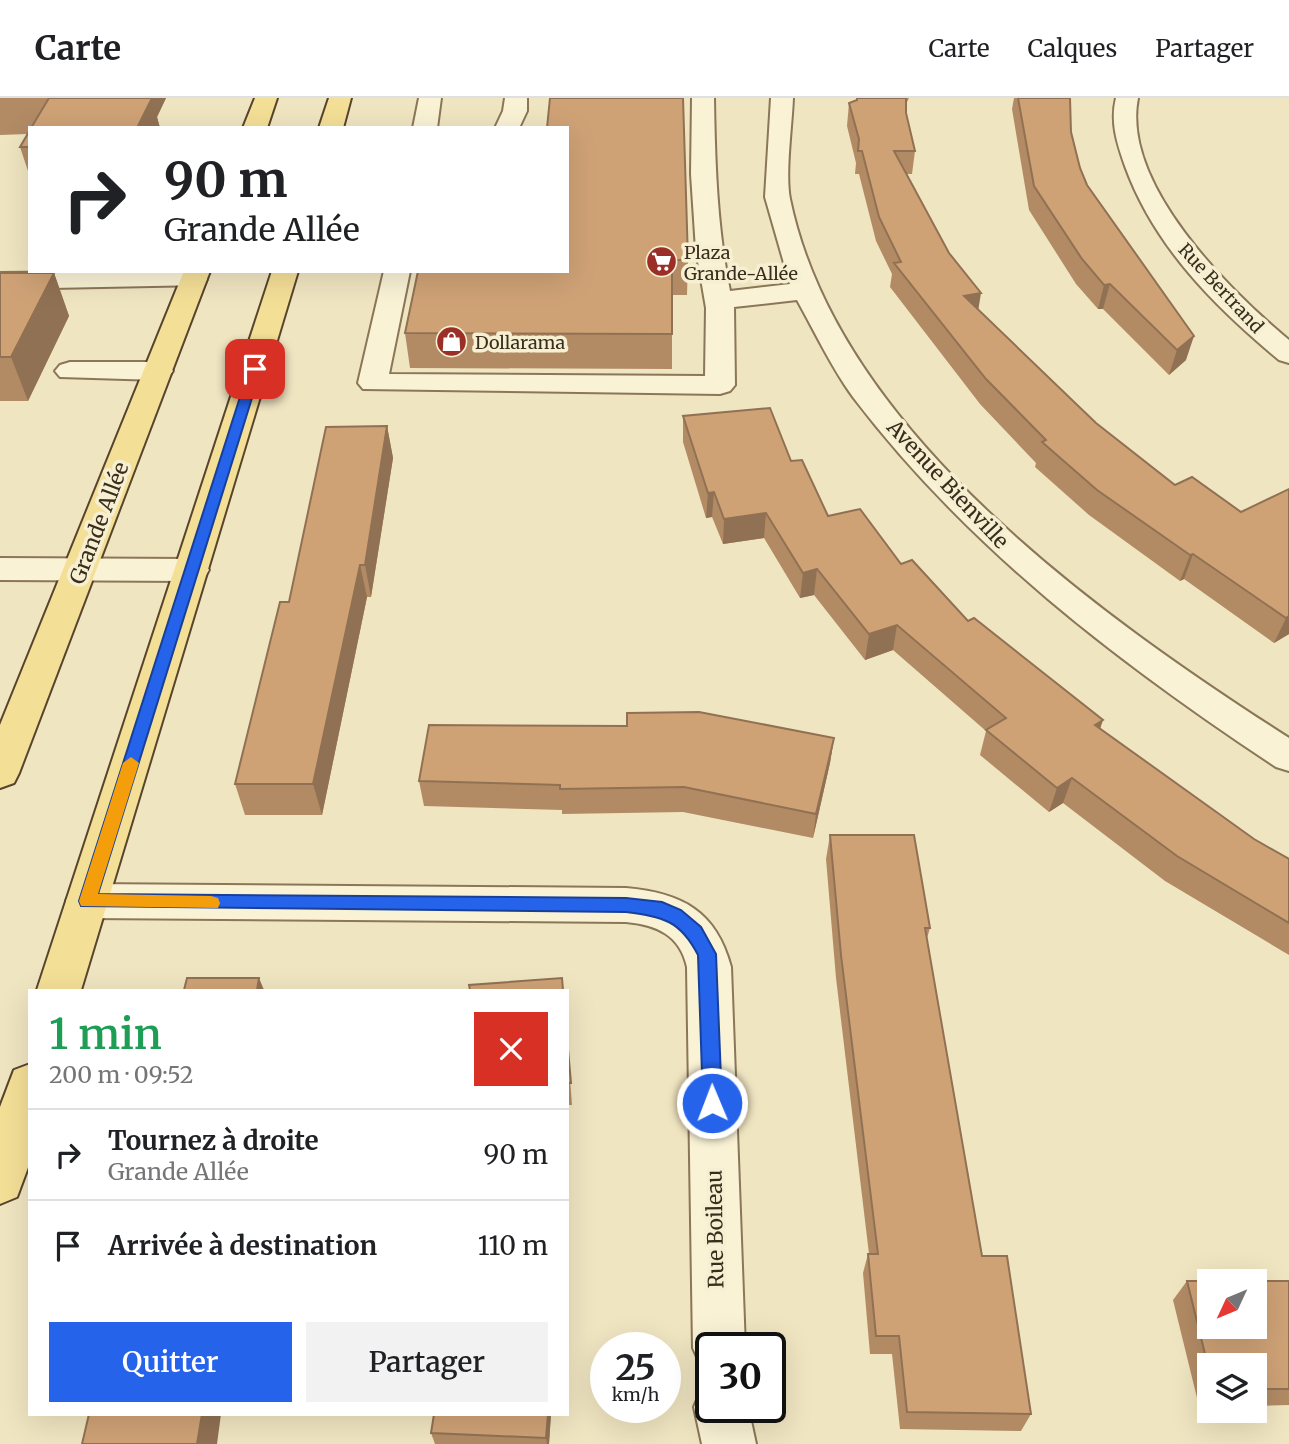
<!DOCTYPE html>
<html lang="fr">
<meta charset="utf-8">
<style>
:root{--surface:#fff;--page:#f2f2f2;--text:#202124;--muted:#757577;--line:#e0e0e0;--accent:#2563eb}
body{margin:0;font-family:Merriweather,serif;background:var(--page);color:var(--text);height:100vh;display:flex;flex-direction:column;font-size:26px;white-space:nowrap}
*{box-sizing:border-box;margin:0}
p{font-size:23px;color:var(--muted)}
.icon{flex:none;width:38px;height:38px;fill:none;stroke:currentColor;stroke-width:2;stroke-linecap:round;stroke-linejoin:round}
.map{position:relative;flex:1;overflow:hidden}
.drawer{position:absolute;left:28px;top:891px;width:541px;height:427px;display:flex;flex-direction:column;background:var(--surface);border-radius:0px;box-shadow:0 7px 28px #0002}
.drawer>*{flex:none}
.guide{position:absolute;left:28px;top:28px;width:541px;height:147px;border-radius:0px;box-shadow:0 7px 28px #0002;background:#fff;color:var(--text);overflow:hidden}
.needle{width:46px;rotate:226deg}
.buttons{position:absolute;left:1197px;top:1171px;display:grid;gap:14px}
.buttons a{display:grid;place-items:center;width:70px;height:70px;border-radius:0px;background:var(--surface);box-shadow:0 7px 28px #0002;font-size:35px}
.speed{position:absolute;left:590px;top:1234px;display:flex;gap:14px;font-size:35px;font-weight:700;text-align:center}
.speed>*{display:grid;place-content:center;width:91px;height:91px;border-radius:50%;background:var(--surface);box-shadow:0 7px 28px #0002;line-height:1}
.speed small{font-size:18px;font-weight:400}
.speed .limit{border:4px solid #111;border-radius:10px;background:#fff;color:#111}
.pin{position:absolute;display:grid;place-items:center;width:60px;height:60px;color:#fff;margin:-30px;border-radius:14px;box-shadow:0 4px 10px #0006}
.me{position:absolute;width:77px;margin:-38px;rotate:359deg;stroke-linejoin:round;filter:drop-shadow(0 0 5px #0008)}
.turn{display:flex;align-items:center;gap:24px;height:147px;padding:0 21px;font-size:32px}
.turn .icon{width:91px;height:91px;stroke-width:2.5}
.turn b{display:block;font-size:49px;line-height:60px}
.round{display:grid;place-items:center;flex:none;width:74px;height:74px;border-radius:0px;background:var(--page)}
.overview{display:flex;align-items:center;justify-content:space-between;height:119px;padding:0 21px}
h1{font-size:42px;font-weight:600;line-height:52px;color:#1e9e55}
.primary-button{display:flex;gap:14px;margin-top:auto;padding:14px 21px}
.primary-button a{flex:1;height:80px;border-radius:0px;background:var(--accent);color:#fff;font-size:28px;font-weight:600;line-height:80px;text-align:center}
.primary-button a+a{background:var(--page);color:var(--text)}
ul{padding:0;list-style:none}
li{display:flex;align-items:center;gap:21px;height:91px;padding:0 21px;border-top:2px solid var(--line)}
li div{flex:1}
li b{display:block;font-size:26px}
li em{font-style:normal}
header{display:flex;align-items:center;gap:42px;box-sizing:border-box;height:98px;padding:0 35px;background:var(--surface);border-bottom:2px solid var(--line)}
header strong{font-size:33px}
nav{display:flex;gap:38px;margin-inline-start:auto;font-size:24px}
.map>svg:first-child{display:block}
</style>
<header>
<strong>Carte</strong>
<nav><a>Carte</a><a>Calques</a><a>Partager</a></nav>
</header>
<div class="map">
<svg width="1289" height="1346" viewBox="0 0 1289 1346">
<rect width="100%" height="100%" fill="#f0e5c1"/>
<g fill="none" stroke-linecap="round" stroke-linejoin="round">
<defs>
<g id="minor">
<path d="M 419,0 L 441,0 L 437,30 L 413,30 Z"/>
<path d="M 505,0 L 527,0 L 527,13 L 519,30 L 495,30 L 503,13 Z"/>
<path d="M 692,0 L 714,0 C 715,65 717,129 730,193 L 790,186 L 765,99 L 771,0 L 793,0 C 792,27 785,76 790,101 C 838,334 1101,519 1289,640 L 1289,673 L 1276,669 C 1119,565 968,450 853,299 C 831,269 815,234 797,202 L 734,209 L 735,287 L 730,293 L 720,296 L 363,291 L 358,285 L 384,173 L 410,173 L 389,276 L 705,278 L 706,210 L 696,152 L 691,76 Z"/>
<path d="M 1116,0 L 1138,0 C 1121,86 1229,192 1289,242 L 1289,265 L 1279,262 C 1214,208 1154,148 1125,68 C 1117,45 1110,24 1116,0 Z"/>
<path d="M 195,173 L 204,175 L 207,181 L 204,187 L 0,191 L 0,175 Z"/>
<path d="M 70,264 L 158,264 L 168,267 L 173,273 L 168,279 L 158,282 L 60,279 L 55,273 L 60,267 Z"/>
<path d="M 0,460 L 192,461 L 204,464 L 209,472 L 204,480 L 192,483 L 0,482 Z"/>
<path d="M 87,786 L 626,790 C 682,795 716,813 731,869 L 745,1250 L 710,1250 L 710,1273 L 701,1268 L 693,1250 L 687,869 C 680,837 657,827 626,824 L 87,820 L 72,815 L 66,803 L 72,791 Z"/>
<path d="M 710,1287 L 710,1309 L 748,1309 L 756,1346 L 702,1346 L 694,1309 L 702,1290 Z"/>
</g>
<g id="major">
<path d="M 255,0 L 277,0 L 267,30 L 243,30 Z"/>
<path d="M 329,0 L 351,0 L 343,30 L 319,30 Z"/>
<path d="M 184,173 L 210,173 L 19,675 L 14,685 L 0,690 L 0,627 Z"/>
<path d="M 272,173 L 298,173 L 81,892 L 37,892 Z"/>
<path d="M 30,966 L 30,1064 L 17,1099 L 0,1106 L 0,1009 L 14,972 Z"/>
</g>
</defs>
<use href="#minor" stroke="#8a7658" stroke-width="4"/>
<use href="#major" stroke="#57442d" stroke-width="4"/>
<use href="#minor" fill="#faf2d5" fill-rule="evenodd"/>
<use href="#major" fill="#f4df97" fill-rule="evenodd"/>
</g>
<g fill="#b28b65">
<path d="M 0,0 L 166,0 L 157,19 L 160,30 L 30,30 L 30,79 L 20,49 L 27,36 L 0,37 Z"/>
<path d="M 857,0 L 909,0 L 906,6 L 906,15 L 915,53 L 912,76 L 907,76 L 978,211 L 1096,325 L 1175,387 L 1241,414 L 1289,391 L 1289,536 L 1274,545 L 1184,481 L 1180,483 L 1089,417 L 1035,369 L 1036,365 L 980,306 L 890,189 L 892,176 L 876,143 L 859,76 L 855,76 L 856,65 L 847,28 L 849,5 L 857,2 Z"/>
<path d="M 1014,0 L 1070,0 L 1071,34 L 1080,70 L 1087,87 L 1186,262 L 1169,277 L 1103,211 L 1098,211 L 1076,186 L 1029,112 L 1012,11 Z"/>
<path d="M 567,30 L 688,162 L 687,197 L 672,197 L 672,271 L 410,270 L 405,235 L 567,173 Z"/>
<path d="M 0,175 L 54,175 L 69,218 L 28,303 L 0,303 Z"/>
<path d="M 683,318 L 791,363 L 828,418 L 901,466 L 968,523 L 1100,631 L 1254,741 L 1289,761 L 1289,857 L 1165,783 L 1063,705 L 1049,714 L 980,657 L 986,633 L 893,552 L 865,562 L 814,497 L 800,500 L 764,440 L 723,446 L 712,419 L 706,420 L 683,344 Z"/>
<path d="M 387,328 L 393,360 L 371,499 L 367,499 L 322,717 L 245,717 L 235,686 L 289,504 Z"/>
<path d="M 834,640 L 830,665 L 813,740 L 683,714 L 562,716 L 562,712 L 424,708 L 419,683 Z"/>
<path d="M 830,737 L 930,830 L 927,840 L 982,1158 L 1031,1316 L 1021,1333 L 900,1331 L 892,1256 L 870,1256 L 863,1175 L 868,1156 L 869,1156 L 836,880 L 826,761 Z"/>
<path d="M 567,940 L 572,1007 L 567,1007 Z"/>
<path d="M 1187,1183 L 1289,1183 L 1289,1307 L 1255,1308 L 1255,1267 L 1209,1267 L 1209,1308 L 1199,1308 L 1173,1202 Z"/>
<path d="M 434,1316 L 551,1316 L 549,1346 L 435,1346 L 431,1335 Z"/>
</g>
<g fill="#917153">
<path d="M 137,0 L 166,0 L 157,19 L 160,30 L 137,30 Z"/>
<path d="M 54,175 L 69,218 L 28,303 L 11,259 Z"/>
<path d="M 1110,186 L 1103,211 L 1098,211 L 1104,187 Z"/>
<path d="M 981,195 L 977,220 L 964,198 Z"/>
<path d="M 1194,238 L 1186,262 L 1169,277 L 1177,252 Z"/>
<path d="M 387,328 L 393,360 L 371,499 L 365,467 Z"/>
<path d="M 714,394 L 712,419 L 706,420 L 708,395 Z"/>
<path d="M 766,415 L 764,440 L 723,446 L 724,421 Z"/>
<path d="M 1193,456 L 1184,481 L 1180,483 L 1190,457 Z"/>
<path d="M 360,467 L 367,499 L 322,717 L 313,686 Z"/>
<path d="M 817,471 L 814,497 L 800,500 L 803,475 Z"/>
<path d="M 1289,518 L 1289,536 L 1274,545 L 1286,520 Z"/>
<path d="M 897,527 L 893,552 L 865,562 L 869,536 Z"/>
<path d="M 1103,622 L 1095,647 L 1095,627 Z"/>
<path d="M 834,640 L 830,665 L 813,740 L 816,716 Z"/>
<path d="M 1072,680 L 1063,705 L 1049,714 L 1057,690 Z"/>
<path d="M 259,880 L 264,892 L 257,892 Z"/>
<path d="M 202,1316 L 221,1316 L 217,1346 L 197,1346 Z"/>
<path d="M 548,1316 L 551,1316 L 549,1346 L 547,1346 L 546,1340 Z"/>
</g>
<g fill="#cfa276" stroke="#917153" stroke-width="2">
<path d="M 49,0 L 152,0 L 137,30 L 31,30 Z"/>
<path d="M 550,0 L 683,0 L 688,162 L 672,162 L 672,236 L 405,235 L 418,173 L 567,173 L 567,30 L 547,30 Z"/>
<path d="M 857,0 L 906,0 L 906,15 L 915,53 L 894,53 L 949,155 L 981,195 L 964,198 L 1096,325 L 1175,387 L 1192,379 L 1241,414 L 1289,391 L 1289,518 L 1286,520 L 1193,456 L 1190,457 L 1097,392 L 1042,344 L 1046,342 L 986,281 L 894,165 L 901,164 L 879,119 L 862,53 L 858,53 L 859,41 L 849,5 L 857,2 Z"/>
<path d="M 1018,0 L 1070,0 L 1071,34 L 1080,70 L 1087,87 L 1194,238 L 1177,252 L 1110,186 L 1104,187 L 1082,161 L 1034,88 Z"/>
<path d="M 30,32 L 30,49 L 20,49 Z"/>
<path d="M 0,175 L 54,175 L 11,259 L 0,259 Z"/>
<path d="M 770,310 L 791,363 L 802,362 L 828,418 L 860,411 L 901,466 L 912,462 L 968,523 L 974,520 L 1103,622 L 1095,627 L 1254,741 L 1289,761 L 1289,825 L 1177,758 L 1072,680 L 1057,690 L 986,632 L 1006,620 L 897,527 L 869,536 L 817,471 L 803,475 L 766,415 L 724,421 L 714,394 L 708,395 L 683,318 Z"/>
<path d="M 387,328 L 365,467 L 360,467 L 313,686 L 235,686 L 280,504 L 289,504 L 326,329 Z"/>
<path d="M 699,614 L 834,640 L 816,716 L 684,689 L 560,691 L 560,687 L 419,683 L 429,627 L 627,628 L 627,615 Z"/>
<path d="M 830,737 L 914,737 L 930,830 L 925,830 L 982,1158 L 1007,1158 L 1031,1316 L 907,1314 L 899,1238 L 876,1238 L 868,1156 L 878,1156 L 841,857 Z"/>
<path d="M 187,880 L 259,880 L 257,892 L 184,892 Z"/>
<path d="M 562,880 L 563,892 L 470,892 L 469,887 Z"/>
<path d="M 567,940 L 571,985 L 567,985 Z"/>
<path d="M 1187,1183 L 1209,1183 L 1209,1228 L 1255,1228 L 1255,1183 L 1249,1183 L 1289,1183 L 1289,1291 L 1255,1291 L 1255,1267 L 1209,1267 L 1209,1272 Z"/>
<path d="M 89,1316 L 202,1316 L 197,1346 L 82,1346 Z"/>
<path d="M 434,1316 L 548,1316 L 546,1340 L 431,1335 Z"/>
</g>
<path fill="#2563eb" stroke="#184099" stroke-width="2" d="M 255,267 L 261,271 L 98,796 L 626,800 L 662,804 L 681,812 L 701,829 L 716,856 L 722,1005 L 719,1011 L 712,1013 L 705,1011 L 703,1005 L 698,857 C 680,822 663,819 626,814 L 81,808 L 79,803 L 249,271 Z"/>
<path fill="#f59e0b" d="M 131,659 L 139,665 L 98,796 L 211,798 L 218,800 L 220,805 L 218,810 L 81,808 L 79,803 L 123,665 Z"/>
<defs>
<symbol id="supermarket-disc" viewBox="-11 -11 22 22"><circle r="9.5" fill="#9b2e26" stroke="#f7efd1"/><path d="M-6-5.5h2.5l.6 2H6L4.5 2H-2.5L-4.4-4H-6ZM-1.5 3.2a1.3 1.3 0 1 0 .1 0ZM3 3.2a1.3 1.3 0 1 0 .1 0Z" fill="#fff"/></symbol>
<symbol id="shop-disc" viewBox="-11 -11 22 22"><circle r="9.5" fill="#9b2e26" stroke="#f7efd1"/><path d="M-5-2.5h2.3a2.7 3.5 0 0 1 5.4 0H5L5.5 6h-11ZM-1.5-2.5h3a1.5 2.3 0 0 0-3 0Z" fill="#fff"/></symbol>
</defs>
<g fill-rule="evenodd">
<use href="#supermarket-disc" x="644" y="146" width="35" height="35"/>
<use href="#shop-disc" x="434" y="226" width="35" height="35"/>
</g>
<g text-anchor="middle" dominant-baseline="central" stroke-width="7" stroke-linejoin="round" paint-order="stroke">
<g font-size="18" fill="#392d1d" stroke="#f7efd1" text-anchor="start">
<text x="684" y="154">Plaza<tspan x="684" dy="21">Grande-Allée</tspan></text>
<text x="475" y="244">Dollarama</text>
</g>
<g font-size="18" fill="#392d1d" stroke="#f7efd1">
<text transform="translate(1221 190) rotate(47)">Rue Bertrand</text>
</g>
<g font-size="21" fill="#392d1d" stroke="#f7efd1">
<text transform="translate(948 386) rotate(47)">Avenue Bienville</text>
<text transform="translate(99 425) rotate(-69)">Grande Allée</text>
<text transform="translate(715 1131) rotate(-91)">Rue Boileau</text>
</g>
</g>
</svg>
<div class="buttons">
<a><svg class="needle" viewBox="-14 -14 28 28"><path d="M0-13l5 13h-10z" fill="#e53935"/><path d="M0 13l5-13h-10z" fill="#757577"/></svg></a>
<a><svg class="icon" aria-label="layers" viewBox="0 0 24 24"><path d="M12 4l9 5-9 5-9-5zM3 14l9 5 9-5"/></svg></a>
</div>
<div class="speed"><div>25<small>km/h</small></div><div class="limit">30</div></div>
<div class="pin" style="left:255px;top:271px;background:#d93025"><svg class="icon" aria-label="arrive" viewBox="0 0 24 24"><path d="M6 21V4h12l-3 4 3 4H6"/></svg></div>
<svg class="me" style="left:712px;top:1005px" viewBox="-20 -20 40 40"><circle r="17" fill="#2563eb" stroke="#fff" stroke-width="3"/><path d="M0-11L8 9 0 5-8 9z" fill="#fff"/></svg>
<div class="guide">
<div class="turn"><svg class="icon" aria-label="right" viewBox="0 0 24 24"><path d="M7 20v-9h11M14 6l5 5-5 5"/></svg><div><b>90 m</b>Grande Allée</div></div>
</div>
<section class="drawer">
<div class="overview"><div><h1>1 min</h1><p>200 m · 09:52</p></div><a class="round" style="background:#d93025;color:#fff"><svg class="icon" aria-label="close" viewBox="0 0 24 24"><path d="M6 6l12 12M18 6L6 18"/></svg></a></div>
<ul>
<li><svg class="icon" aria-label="right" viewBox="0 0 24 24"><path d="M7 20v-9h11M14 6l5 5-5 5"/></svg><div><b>Tournez à droite</b><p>Grande Allée</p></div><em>90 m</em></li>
<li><svg class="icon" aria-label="arrive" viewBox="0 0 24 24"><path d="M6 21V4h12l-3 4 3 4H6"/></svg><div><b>Arrivée à destination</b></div><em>110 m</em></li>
</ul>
<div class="primary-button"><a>Quitter</a><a>Partager</a></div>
</section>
</div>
